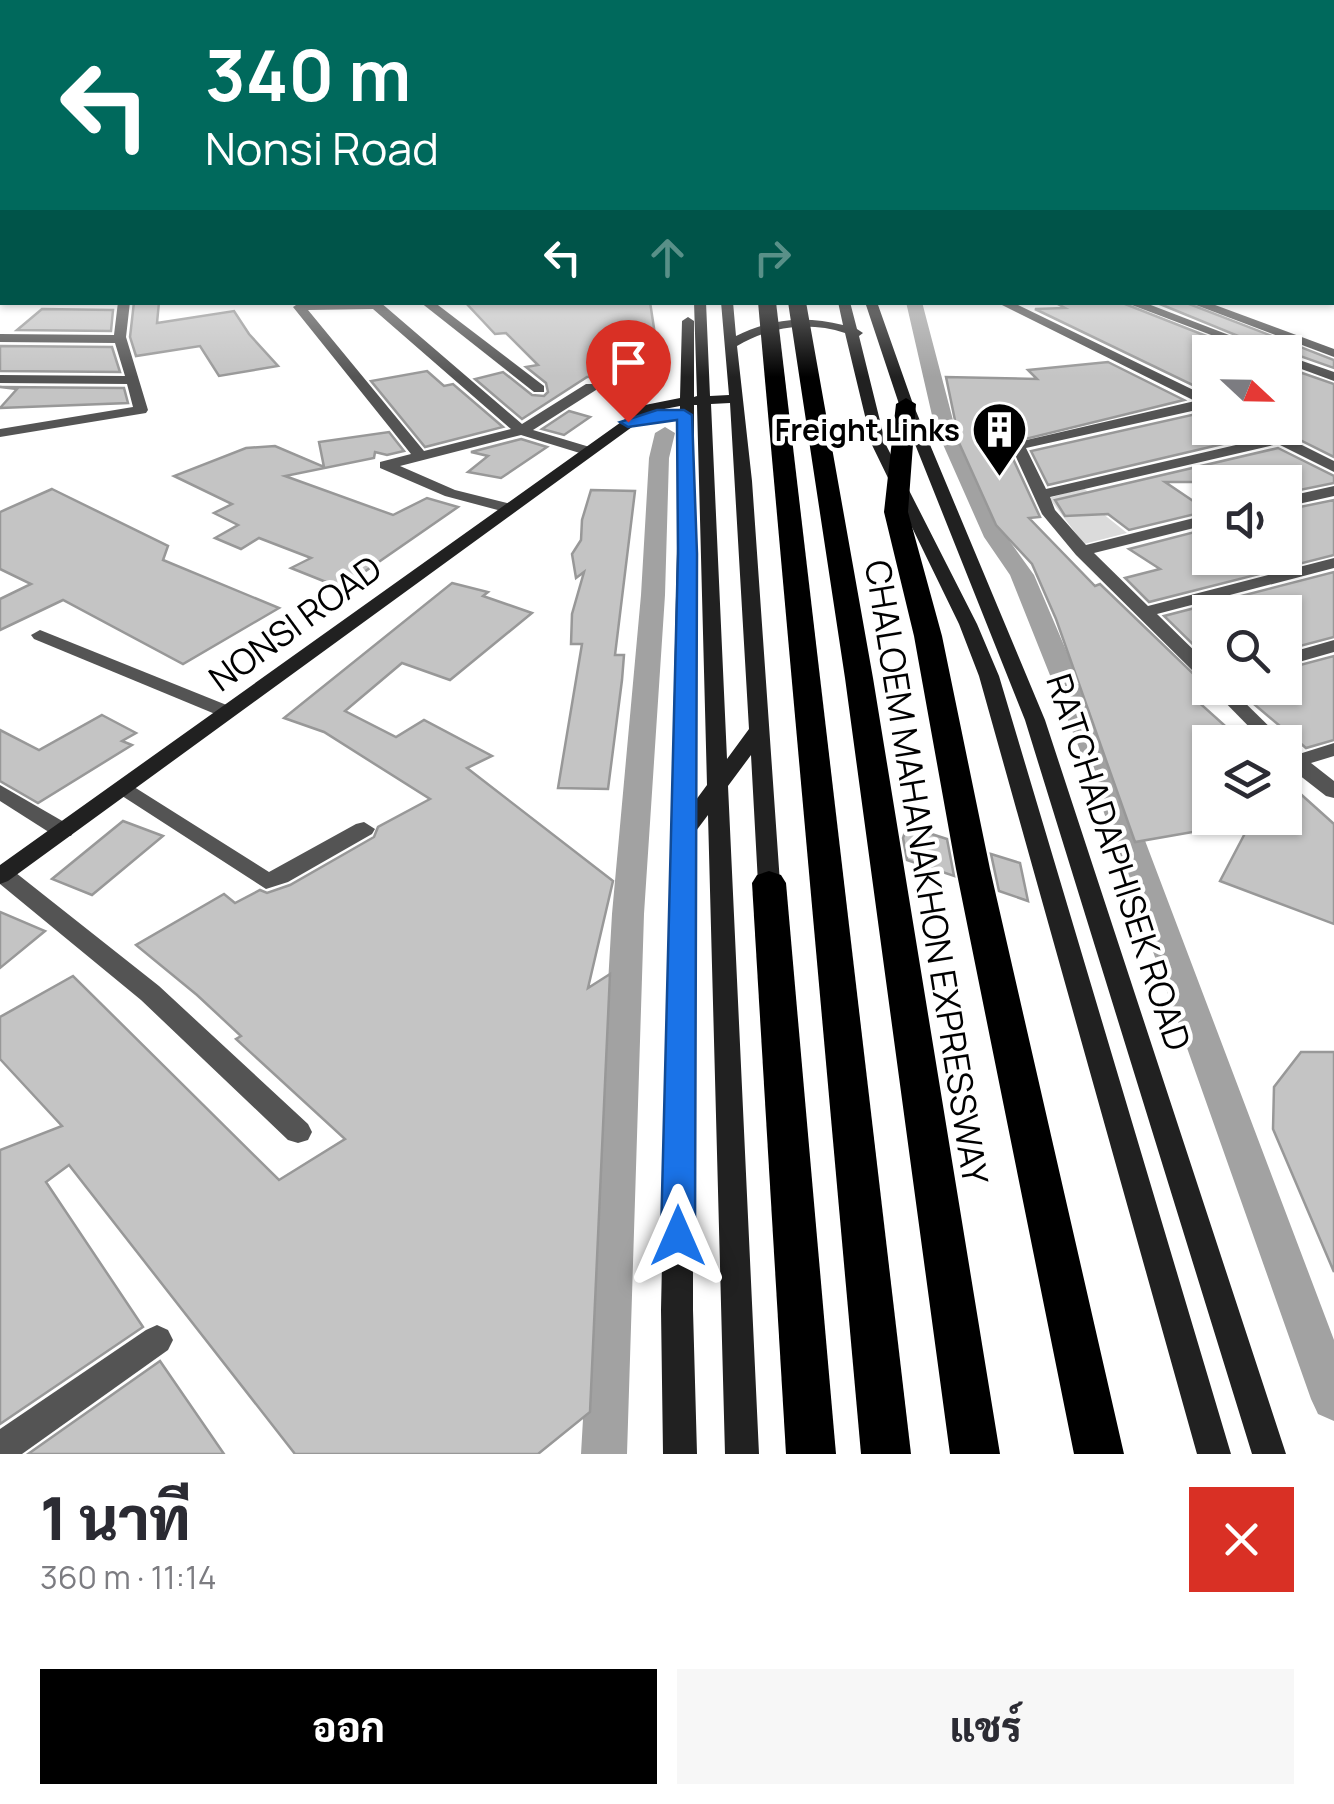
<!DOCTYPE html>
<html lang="th">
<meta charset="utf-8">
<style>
:root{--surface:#fff;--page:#f7f7f7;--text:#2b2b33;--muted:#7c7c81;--accent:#000}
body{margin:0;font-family:Manrope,Sarabun,sans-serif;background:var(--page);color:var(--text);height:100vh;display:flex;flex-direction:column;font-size:38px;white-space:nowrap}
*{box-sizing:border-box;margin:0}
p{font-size:32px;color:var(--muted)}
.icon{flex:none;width:55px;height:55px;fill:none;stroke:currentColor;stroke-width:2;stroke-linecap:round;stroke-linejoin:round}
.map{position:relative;height:1454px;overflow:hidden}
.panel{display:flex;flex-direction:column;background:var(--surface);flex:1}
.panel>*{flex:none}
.top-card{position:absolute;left:0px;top:0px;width:1335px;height:305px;box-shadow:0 2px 8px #0004;background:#00695c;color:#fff;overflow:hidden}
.needle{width:65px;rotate:112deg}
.controls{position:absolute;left:1192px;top:335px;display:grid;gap:20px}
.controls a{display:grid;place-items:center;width:110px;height:110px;border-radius:0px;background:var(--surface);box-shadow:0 2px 8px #0004;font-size:50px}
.pin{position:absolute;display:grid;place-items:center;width:85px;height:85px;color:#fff;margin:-102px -42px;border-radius:50% 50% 50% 0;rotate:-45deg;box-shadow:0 0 10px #0007}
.pin .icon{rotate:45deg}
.me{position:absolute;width:110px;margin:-55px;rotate:0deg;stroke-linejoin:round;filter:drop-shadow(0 0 8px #0008)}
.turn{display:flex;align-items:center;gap:35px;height:210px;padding:0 40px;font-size:45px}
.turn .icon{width:130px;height:130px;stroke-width:2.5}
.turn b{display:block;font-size:70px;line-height:85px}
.lanes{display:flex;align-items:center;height:95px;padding:0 40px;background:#0003;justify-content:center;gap:50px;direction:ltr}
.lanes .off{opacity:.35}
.round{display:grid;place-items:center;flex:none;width:105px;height:105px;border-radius:0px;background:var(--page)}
.overview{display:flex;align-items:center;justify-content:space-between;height:170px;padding:0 40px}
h1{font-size:60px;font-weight:800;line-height:75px}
.primary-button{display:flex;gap:20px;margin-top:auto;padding:20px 40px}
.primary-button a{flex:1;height:115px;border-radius:0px;background:var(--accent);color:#fff;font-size:40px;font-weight:800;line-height:115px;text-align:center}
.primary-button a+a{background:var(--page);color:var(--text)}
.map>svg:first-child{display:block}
</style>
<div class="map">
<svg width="1334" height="1454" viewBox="0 0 1334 1454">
<rect width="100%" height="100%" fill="#fff"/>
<path fill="#dbdbdb" d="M 1083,488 L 1112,509 L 1102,513 L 1127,533 L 1084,544 L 1049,498 Z"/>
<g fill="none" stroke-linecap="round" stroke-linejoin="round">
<g fill="#a2a2a2" fill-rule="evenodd">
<path d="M 906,302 L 922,302 L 954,424 L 1006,536 L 1034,575 L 1127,793 L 1334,1340 L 1334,1421 L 1318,1414 L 1311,1399 L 1097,793 L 1010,575 L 984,537 L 934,424 Z"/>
<path d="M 665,427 L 675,433 L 669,458 L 665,595 L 644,914 L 627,1454 L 581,1454 L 612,914 L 641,595 L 649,458 L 655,433 Z"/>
</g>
</g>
<g fill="#c4c4c4" stroke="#989898" stroke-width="2.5">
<path d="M 134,302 L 159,302 L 157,323 L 234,311 L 249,334 L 278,366 L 219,376 L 200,346 L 136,356 L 130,337 Z"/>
<path d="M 465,302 L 650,302 L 660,367 L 643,368 L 646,374 L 587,377 L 522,419 L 475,379 L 503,372 L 532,395 L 544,396 L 548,392 L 546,383 L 526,367 L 538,365 L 506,333 L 495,334 Z"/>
<path d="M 1054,302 L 1120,302 L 1247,352 L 1210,352 L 1210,392 L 1207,392 L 1035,309 L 1065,308 Z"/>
<path d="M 1155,302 L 1184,302 L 1334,360 L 1334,368 L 1286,351 L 1277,352 Z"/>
<path d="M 42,309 L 113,310 L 111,331 L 17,330 Z"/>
<path d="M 0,346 L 112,347 L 120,372 L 0,371 Z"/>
<path d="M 1108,362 L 1184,400 L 1009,443 L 1008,448 L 1040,517 L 1029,518 L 1095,586 L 1100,584 L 1206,686 L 1195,699 L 1243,742 L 1210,742 L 1210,829 L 1135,842 L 1056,619 L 1032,564 L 996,525 L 951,425 L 956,425 L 946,377 L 1037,379 L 1028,370 Z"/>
<path d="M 1285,367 L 1334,384 L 1334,457 L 1278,429 L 1285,428 Z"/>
<path d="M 427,371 L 444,386 L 453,384 L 503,427 L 425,447 L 371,381 Z"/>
<path d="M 0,387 L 124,388 L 128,403 L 0,408 L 17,389 Z"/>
<path d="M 569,411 L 590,417 L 564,435 L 542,429 Z"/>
<path d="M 1205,412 L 1210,414 L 1210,428 L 1235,428 L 1257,436 L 1048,485 L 1031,451 Z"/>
<path d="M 389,432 L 404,451 L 387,455 L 375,452 L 374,458 L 285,476 L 393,515 L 427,498 L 458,507 L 341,588 L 291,568 L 311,558 L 259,538 L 241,549 L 215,538 L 238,525 L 214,513 L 232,504 L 174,476 L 246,448 L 275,446 L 324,467 L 319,442 Z"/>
<path d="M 521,439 L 547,447 L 501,478 L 468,472 L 488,456 L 471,452 Z"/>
<path d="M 1278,448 L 1334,476 L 1334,483 L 1285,493 L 1285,482 L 1165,482 L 1208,511 L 1129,530 L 1108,514 L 1065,516 L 1055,500 Z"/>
<path d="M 52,489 L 168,546 L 163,560 L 279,608 L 183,664 L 63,600 L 0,630 L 0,599 L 31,584 L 0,569 L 0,512 Z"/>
<path d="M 591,490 L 635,491 L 615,655 L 624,655 L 622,680 L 608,789 L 558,788 L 582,644 L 571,644 L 572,614 L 584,572 L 576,578 L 572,554 L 581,540 L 582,520 Z"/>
<path d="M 1334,500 L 1334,555 L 1149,602 L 1125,578 L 1160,569 L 1129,549 L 1210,528 L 1210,558 L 1285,558 L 1285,510 Z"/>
<path d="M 1334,572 L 1334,637 L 1285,650 L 1285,612 L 1210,612 L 1210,661 L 1164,616 Z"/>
<path d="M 452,583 L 488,592 L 483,596 L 532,613 L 450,680 L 402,663 L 345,711 L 396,737 L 424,720 L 492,756 L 467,768 L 613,881 L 588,988 L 610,974 L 590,1412 L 538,1454 L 295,1454 L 69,1165 L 46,1182 L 143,1327 L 0,1424 L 0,1150 L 62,1126 L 0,1059 L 0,1017 L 73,976 L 279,1180 L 345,1139 L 236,1039 L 241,1036 L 197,995 L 136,945 L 224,894 L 235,903 L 260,890 L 267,893 L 290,885 L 374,837 L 378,827 L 430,799 L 324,732 L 284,718 Z"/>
<path d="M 1334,656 L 1334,740 L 1306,748 L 1235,688 L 1285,688 L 1285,669 Z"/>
<path d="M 102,715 L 136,733 L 122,741 L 132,745 L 38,803 L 0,781 L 0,730 L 39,750 Z"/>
<path d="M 1285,780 L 1334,824 L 1334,924 L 1220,881 L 1253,818 L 1285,818 Z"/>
<path d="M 123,821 L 163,836 L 92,895 L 52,879 Z"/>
<path d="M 907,826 L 947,839 L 954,876 L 907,860 L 903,838 Z"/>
<path d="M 991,854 L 1020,863 L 1028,901 L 999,891 Z"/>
<path d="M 0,912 L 45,931 L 0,968 Z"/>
<path d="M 1301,1052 L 1334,1052 L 1334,1272 L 1273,1129 L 1274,1087 Z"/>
<path d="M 160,1361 L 224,1454 L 28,1454 Z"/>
</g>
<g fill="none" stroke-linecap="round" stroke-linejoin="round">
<g fill="#545454" fill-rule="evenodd">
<rect x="1332" y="264" width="2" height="7"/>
<path d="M 2,292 L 2,301 L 0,302 L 0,293 Z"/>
<path d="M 118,302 L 130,302 L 126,337 L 148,410 L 146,413 L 0,437 L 0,429 L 133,407 L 127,384 L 0,383 L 0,375 L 125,376 L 115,343 L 0,342 L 0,334 L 114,335 Z"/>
<path d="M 380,302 L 522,424 L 586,384 L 596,384 L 596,390 L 533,430 L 593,448 L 593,454 L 583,454 L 521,435 L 400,466 L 455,490 L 515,505 L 517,508 L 509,513 L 445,496 L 380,468 L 380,462 L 411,454 L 293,307 L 299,303 ZM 373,309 L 511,429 L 424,451 L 308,310 Z"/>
<path d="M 420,302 L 434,302 L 544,386 L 544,392 L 534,392 Z"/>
<path d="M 996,302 L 1012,302 L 1210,398 L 1210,407 L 1026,448 L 1046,489 L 1266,438 L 1251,428 L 1268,428 L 1334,461 L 1334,472 L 1278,444 L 1050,497 L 1055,510 L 1086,545 L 1210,514 L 1210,524 L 1094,553 L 1148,606 L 1334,558 L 1334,568 L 1157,614 L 1210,666 L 1210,683 L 1203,681 L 1076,555 L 1042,514 L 1011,446 L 1018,442 L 1195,401 Z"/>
<path d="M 1124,302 L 1143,302 L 1273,352 L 1256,352 Z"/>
<path d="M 1188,302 L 1207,302 L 1334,349 L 1334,357 Z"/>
<path d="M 1285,355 L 1334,372 L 1334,381 L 1285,363 Z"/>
<path d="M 1334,486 L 1334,496 L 1285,507 L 1285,497 Z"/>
<path d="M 40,630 L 234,708 L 237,712 L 227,718 L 220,716 L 34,639 L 31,635 Z"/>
<path d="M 1334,640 L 1334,652 L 1285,666 L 1285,654 Z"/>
<path d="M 1211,688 L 1230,688 L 1285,742 L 1264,742 Z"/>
<path d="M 1334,743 L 1334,756 L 1311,763 L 1334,781 L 1334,798 L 1326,796 L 1285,764 L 1285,747 L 1299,754 Z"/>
<path d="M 123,780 L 269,872 L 356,824 L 364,822 L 375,829 L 372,834 L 288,882 L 266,889 L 116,792 L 112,787 Z"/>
<path d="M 0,785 L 71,826 L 74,831 L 71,836 L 55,836 L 0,801 Z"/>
<path d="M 0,867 L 11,869 L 159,986 L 308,1124 L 312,1132 L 308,1140 L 298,1143 L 288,1140 L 141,1000 L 0,884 Z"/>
<path d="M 157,1325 L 168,1330 L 173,1340 L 168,1350 L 22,1454 L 0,1454 L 0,1429 L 146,1330 Z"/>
</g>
<g fill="#212121" fill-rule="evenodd">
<rect x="0" y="272" width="2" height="7"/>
<rect x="1332" y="282" width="2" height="6"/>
<path d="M 694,302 L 706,302 L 710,396 L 729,395 L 721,302 L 733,302 L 736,336 C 771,318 806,316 843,325 L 838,302 L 850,302 L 857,329 L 863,333 L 859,336 L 886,445 L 977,624 L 999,676 L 1231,1454 L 1197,1454 L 979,676 L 959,624 L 872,445 L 845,333 C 808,321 771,326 737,346 L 752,481 L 780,883 L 777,888 L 761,888 L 758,883 L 751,755 L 728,786 L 759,1454 L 725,1454 L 708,815 L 693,835 L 693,1310 L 697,1454 L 663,1454 L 661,1310 L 680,406 L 654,411 L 8,881 L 0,884 L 0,865 L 645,405 L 680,398 L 682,321 L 688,317 L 694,321 L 694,397 L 697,396 ZM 730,403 L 749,729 L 727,759 L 711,404 ZM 694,405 L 697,405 L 707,785 L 693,804 Z"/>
<path d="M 865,302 L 877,302 L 913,404 L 1045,720 L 1286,1454 L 1252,1454 L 1025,720 L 899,404 Z"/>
</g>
<g fill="#000" fill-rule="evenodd">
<path d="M 758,302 L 776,302 L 911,1454 L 861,1454 Z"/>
<path d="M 788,302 L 806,302 L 873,678 L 1000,1454 L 950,1454 L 845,678 Z"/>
<path d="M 906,398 L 916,404 L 908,512 L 942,636 L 990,869 L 1124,1454 L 1074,1454 L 956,869 L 914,636 L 884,512 L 896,404 Z"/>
<path d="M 769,871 L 781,875 L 786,883 L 836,1454 L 786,1454 L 752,883 L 757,875 Z"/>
</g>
</g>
<linearGradient id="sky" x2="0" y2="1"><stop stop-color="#8cadcc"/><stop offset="0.46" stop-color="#fff"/><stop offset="1" stop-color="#fff" stop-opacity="0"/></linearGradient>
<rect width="1334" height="377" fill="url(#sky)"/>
<path fill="#1a73e8" stroke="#114b97" stroke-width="2.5" d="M 657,410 L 684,410 L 692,415 L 697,554 L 695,1236 L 690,1246 L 678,1250 L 666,1246 L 661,1236 L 678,554 L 677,420 L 628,427 L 620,422 Z"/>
<defs>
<symbol id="building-pin" viewBox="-11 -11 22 30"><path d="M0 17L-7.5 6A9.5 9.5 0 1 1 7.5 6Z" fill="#000" stroke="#fff"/><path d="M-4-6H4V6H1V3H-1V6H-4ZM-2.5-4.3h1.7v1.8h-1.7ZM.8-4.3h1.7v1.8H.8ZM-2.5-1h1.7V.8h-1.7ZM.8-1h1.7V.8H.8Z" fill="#fff"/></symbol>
</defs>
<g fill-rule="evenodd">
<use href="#building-pin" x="968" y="398" width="63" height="86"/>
</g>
<g text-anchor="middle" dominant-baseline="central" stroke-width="9" stroke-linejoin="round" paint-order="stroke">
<g font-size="30" font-weight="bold" fill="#000" stroke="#fff" text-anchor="end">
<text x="960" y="429">Freight Links</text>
</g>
<g font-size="35" fill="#000" stroke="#fff">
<text transform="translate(295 623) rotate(-36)">NONSI ROAD</text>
<text transform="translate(1119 862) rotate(72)">RATCHADAPHISEK ROAD</text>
<text transform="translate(927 872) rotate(81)">CHALOEM MAHANAKHON EXPRESSWAY</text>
</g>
</g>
</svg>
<div class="controls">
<a><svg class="needle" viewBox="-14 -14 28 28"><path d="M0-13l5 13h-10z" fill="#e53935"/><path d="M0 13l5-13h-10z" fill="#7c7c81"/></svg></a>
<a><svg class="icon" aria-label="sound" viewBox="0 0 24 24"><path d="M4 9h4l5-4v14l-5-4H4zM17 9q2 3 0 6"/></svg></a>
<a><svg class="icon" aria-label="search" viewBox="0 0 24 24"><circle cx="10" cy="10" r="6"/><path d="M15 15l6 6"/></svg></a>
<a><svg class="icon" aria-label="layers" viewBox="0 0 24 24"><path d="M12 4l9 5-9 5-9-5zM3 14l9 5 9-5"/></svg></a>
</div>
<div class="pin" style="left:628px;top:422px;background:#d93025"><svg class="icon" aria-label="arrive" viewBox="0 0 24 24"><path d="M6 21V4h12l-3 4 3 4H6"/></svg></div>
<svg class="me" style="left:678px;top:1236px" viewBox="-20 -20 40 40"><path d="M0-17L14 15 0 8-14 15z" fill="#1a73e8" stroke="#fff" stroke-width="4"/></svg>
<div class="top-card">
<div class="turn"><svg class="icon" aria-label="left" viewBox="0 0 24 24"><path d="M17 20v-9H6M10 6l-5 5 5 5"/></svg><div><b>340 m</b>Nonsi Road</div></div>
<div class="lanes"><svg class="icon" aria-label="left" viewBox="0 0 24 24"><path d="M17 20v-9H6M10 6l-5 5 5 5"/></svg><svg class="icon off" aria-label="ahead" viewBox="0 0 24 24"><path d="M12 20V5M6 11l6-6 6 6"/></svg><svg class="icon off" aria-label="right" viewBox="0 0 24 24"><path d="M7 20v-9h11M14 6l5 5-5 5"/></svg></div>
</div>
</div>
<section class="panel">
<div class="overview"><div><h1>1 นาที</h1><p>360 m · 11:14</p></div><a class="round" style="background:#d93025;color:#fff"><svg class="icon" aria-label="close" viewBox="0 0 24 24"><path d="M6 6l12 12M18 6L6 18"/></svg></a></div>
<div class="primary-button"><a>ออก</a><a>แชร์</a></div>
</section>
